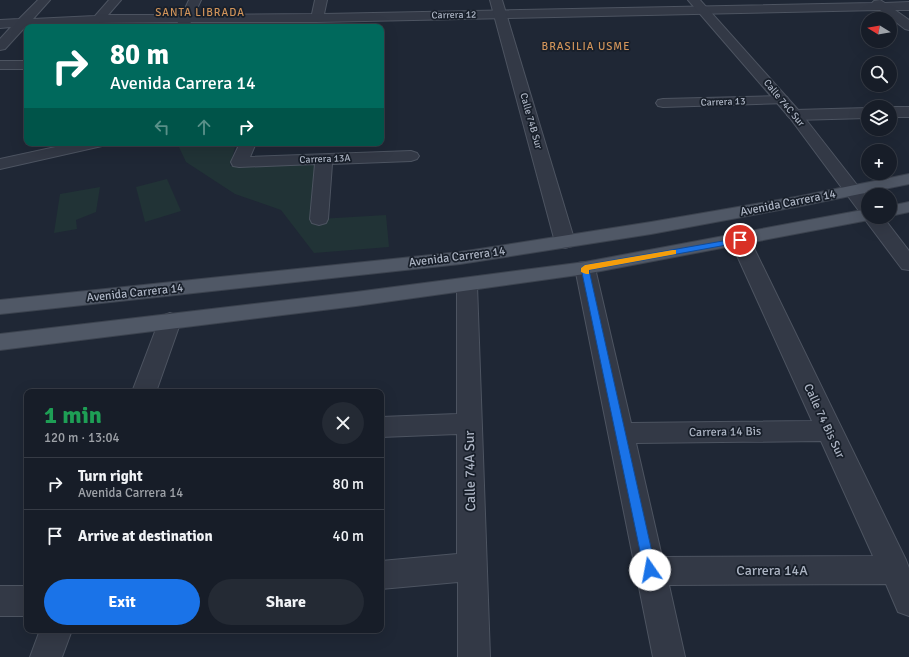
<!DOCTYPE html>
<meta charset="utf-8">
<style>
:root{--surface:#171d28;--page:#242a34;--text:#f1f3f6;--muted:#9ea2a8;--line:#363b45;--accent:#1a73e8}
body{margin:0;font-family:Signika,sans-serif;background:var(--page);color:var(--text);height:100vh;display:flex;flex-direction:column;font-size:15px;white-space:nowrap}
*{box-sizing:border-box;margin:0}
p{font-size:13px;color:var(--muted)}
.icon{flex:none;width:22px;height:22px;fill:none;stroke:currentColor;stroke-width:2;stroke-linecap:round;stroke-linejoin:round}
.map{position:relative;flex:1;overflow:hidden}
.side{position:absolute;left:24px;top:389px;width:360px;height:244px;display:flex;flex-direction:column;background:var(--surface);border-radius:8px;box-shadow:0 4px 16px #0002,0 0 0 1px var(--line)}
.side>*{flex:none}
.guide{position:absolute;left:24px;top:24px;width:360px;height:122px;border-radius:8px;box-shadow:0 4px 16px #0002,0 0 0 1px var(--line);background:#00695c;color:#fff;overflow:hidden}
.needle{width:26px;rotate:281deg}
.controls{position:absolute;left:861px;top:12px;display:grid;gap:8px}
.controls a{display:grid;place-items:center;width:36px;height:36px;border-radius:50%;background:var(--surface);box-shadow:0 4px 16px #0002,0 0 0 1px var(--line);font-size:20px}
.pin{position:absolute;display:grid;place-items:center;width:34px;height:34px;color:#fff;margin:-17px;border:2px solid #fff;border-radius:50%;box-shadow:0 1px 4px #0007}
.me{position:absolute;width:44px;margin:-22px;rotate:348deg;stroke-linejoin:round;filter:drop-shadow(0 0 3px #0008)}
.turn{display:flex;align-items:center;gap:14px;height:84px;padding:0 20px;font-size:18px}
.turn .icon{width:52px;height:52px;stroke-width:2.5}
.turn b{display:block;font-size:28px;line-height:34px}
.lanes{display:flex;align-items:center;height:38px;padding:0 20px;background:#0003;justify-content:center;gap:20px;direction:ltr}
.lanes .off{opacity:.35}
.round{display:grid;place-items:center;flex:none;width:42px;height:42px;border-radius:21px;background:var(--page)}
.headline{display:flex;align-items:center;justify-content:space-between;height:68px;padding:0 20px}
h1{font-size:24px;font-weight:700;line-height:30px;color:#1e9e55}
.button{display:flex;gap:8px;margin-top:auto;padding:8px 20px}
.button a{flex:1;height:46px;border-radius:24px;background:var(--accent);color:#fff;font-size:16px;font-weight:700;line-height:46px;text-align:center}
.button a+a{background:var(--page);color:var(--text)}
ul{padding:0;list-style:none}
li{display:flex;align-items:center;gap:12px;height:52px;padding:0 20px;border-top:1px solid var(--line)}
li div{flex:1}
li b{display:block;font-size:15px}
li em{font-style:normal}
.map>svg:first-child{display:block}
</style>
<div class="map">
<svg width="909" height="657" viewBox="0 0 909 657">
<rect width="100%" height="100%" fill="#1f2735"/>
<g fill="#213336">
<path d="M 177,143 L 236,143 L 230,166 L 323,164 L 319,219 L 386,215 L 389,247 L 314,253 L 281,210 L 235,194 L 186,162 Z"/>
<path d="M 167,179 L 181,211 L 145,222 L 136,187 Z"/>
<path d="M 100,187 L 96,212 L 76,220 L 77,229 L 54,233 L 60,194 Z"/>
</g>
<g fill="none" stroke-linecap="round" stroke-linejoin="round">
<defs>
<g id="minor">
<path d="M 38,0 L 50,0 L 33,19 L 95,16 L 109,0 L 121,0 L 108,15 L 182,15 L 189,0 L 201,0 L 194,15 L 312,14 L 315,0 L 327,0 L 324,14 L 872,3 L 874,1 L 880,0 L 885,3 L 909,2 L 909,10 L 895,10 L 909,20 L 909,30 L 905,29 L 880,10 L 317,22 L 191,22 L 188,27 L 176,27 L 178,22 L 99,23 L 26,26 L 5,49 L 0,50 L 0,39 L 11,27 L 0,28 L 0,20 L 19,19 Z"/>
<rect x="0" y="61" width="27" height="8"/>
<path d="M 782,96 L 787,97 L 789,100 L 787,103 L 663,107 L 658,106 L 656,103 L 658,100 L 663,99 Z"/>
<rect x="890" y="107" width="19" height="10"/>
<path d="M 868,108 L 868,118 L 795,120 L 790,118 L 787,115 L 790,112 L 795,110 Z"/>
<path d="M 74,143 L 104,143 L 102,146 L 0,169 L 0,159 Z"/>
<path d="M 240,143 L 256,143 L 250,157 L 411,151 L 417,153 L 419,156 L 417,159 L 411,161 L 332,164 L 328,219 L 326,223 L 319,225 L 312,223 L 310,219 L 315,164 L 239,167 L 233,166 L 231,162 Z"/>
<path d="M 740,234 L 747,236 L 750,240 L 906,560 L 909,568 L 909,616 L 898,612 L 886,584 L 669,585 L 685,657 L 653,657 L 575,268 L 578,263 L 585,262 L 592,263 L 595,268 L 631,423 L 812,421 L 730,240 L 733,236 ZM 821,441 L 873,556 L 662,557 L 636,443 Z"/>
<path d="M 467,278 L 474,280 L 477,285 L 490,657 L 458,657 L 458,582 L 381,589 L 381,561 L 457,554 L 457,434 L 381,437 L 381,417 L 457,414 L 457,285 L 460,280 Z"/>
<rect x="0" y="586" width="27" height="30"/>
</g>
<g id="tertiary">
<path d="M 490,0 L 502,0 L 575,242 L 572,246 L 565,248 L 558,246 L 555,242 Z"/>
<path d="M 688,0 L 700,0 L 800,112 L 868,199 L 868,217 L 883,217 L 909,251 L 909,270 L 902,269 L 866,221 L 864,217 L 865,216 L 862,215 L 790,118 Z"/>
<path d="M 170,313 L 178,316 L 181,321 L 156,392 L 132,392 L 159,321 L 162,316 Z"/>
<path d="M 40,630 L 72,630 L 62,657 L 30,657 Z"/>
</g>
<g id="primary">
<path d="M 909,174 L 909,184 L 801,206 L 651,234 L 460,264 L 0,314 L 0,300 L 460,252 L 651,222 L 801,196 Z"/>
<path d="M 909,202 L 909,212 L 890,216 L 890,206 Z"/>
<path d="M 868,209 L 868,217 L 876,217 L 874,219 L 585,274 L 356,306 L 0,350 L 0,334 L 356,292 L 585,262 Z"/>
</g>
</defs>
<use href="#minor" stroke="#4d5461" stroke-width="2"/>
<use href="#tertiary" stroke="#4d5461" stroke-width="2"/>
<use href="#primary" stroke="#3c434f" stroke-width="2"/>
<use href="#minor" fill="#333946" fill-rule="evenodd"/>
<use href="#tertiary" fill="#333946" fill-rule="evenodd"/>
<use href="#primary" fill="#505866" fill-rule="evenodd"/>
</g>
<path fill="#1a73e8" stroke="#114b97" d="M 740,238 L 744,240 L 743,242 L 589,270 L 656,570 L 654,575 L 650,576 L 646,575 L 644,570 L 581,268 L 585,265 Z"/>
<path fill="#f59e0b" d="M 673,250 L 676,250 L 676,254 L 589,270 L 589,274 L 586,274 L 581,272 L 581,268 L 585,265 Z"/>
<g text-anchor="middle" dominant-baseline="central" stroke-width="3.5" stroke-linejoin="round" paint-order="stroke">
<g font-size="10" fill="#acb4c3" stroke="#181f2a">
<text transform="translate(454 15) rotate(-1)">Carrera 12</text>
<text transform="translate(723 102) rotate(-2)">Carrera 13</text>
<text transform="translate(784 103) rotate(50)">Calle 74C Sur</text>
<text transform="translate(531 121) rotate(74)">Calle 74B Sur</text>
<text transform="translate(325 159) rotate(-2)">Carrera 13A</text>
</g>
<g font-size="11" letter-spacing="1" fill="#d1945a" stroke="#181f2a">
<text x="200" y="12">SANTA LIBRADA</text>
<text x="586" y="46">BRASILIA USME</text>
</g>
<g font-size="12" fill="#acb4c3" stroke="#181f2a">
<text transform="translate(788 203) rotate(-11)">Avenida Carrera 14</text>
<text transform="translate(457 257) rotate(-7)">Avenida Carrera 14</text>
<text transform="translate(135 293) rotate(-6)">Avenida Carrera 14</text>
<text transform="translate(824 421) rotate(65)">Calle 74 Bis Sur</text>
<text transform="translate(725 432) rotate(-1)">Carrera 14 Bis</text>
</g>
<g font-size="14" fill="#acb4c3" stroke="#181f2a">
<text transform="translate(470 471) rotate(-91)">Calle 74A Sur</text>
<text x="772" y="570">Carrera 14A</text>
</g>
</g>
</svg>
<div class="controls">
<a><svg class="needle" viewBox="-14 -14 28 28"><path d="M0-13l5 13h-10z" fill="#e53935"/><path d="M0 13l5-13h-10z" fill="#9ea2a8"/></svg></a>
<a><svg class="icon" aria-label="search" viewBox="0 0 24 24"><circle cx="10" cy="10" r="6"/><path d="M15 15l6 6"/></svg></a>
<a><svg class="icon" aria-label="layers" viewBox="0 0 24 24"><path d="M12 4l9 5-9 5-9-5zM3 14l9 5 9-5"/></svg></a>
<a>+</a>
<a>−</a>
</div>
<div class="pin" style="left:740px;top:240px;background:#d93025"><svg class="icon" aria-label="arrive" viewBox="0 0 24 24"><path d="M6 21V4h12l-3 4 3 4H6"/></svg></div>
<svg class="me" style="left:650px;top:570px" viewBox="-20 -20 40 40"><circle r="19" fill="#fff"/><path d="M0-13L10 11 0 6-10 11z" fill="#1a73e8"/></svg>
<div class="guide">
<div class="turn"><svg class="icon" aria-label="right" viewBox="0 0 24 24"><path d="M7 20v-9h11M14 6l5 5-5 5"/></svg><div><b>80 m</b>Avenida Carrera 14</div></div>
<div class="lanes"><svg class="icon off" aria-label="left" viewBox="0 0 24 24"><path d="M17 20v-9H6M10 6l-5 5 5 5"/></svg><svg class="icon off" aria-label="ahead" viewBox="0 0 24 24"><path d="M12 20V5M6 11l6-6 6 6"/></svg><svg class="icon" aria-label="right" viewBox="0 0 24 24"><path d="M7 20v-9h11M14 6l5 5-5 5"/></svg></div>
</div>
<section class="side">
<div class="headline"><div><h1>1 min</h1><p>120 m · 13:04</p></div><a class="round"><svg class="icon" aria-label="close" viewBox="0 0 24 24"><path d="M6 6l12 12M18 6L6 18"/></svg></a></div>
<ul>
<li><svg class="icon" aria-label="right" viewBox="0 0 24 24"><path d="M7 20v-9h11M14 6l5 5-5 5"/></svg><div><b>Turn right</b><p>Avenida Carrera 14</p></div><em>80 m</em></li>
<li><svg class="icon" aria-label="arrive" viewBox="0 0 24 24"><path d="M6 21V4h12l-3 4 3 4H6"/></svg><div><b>Arrive at destination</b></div><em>40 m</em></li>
</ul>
<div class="button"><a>Exit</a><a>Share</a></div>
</section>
</div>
